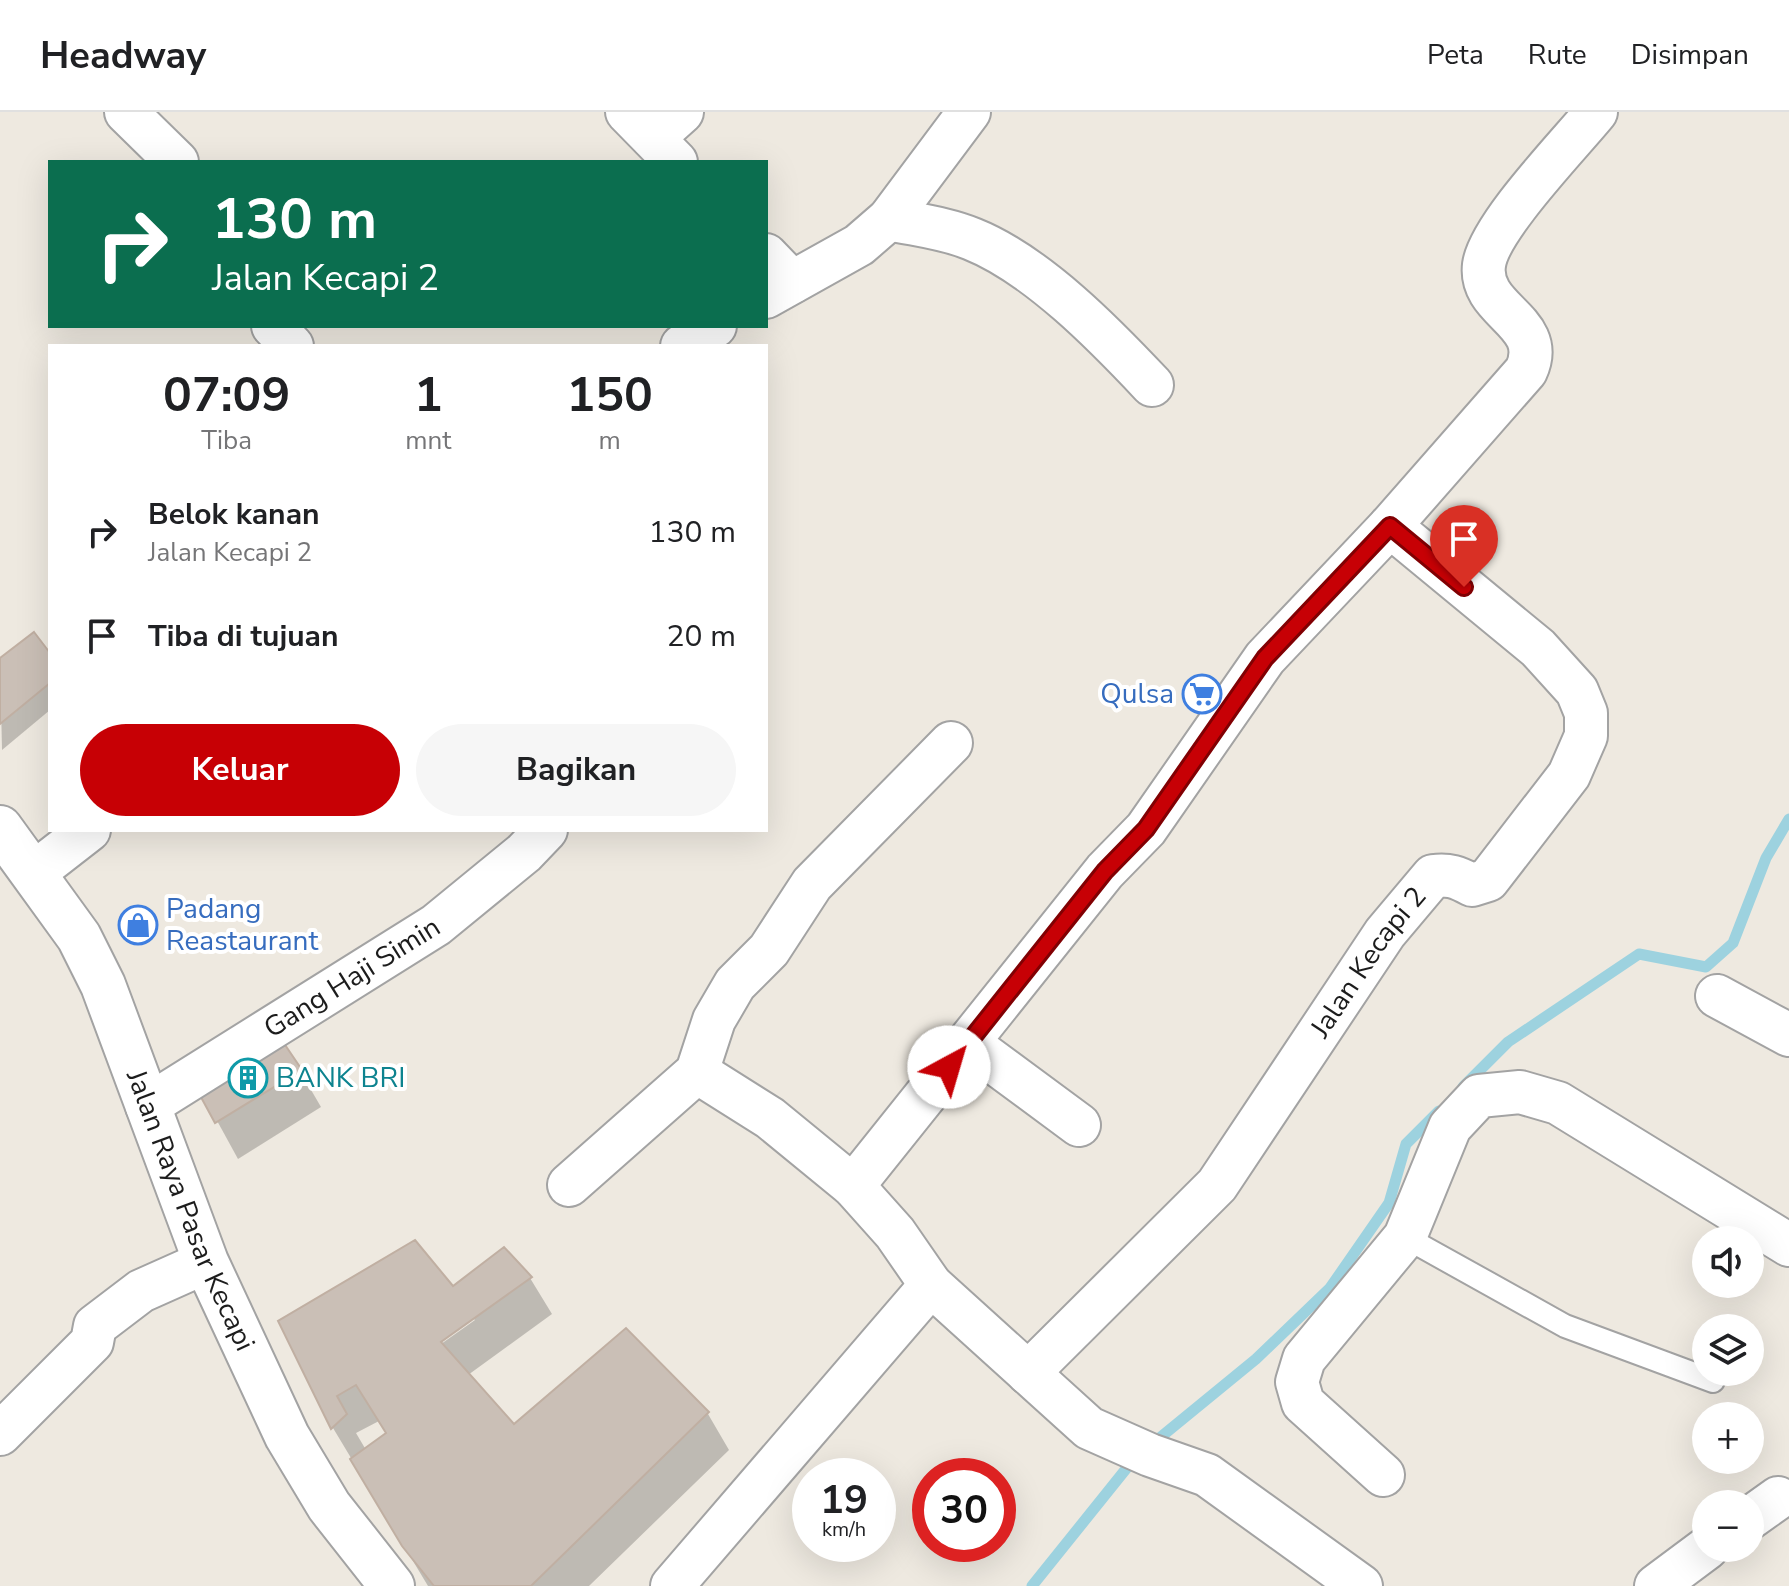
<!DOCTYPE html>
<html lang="id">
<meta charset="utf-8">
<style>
:root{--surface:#fff;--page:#f6f6f6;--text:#202124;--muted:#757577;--line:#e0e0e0;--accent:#c70005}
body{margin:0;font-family:"Nunito Sans",sans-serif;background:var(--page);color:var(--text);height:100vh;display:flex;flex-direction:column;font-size:30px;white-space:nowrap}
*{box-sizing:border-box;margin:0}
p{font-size:26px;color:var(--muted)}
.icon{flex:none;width:44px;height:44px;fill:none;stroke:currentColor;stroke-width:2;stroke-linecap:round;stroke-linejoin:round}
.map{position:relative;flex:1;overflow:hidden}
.drawer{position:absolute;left:48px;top:232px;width:720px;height:488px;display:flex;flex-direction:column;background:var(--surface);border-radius:0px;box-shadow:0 8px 32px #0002}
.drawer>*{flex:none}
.banner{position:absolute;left:48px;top:48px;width:720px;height:168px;border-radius:0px;box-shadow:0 8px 32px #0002;background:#0b6e4f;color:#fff;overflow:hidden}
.controls{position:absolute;left:1692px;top:1114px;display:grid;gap:16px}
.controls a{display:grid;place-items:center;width:72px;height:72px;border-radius:50%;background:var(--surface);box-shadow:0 8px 32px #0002;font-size:40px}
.speed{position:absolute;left:792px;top:1346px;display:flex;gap:16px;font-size:40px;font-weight:700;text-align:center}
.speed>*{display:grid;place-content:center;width:104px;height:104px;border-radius:50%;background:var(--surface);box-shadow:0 8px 32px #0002;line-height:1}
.speed small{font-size:20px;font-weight:400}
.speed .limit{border:12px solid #d22;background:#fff;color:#111}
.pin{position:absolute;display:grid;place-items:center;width:68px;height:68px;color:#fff;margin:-82px -34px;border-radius:50% 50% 50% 0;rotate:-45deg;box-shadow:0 0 8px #0007}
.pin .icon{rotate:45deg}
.me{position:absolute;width:88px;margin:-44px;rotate:39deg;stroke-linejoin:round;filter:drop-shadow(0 0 6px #0008)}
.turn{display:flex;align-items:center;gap:28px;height:168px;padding:0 32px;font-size:36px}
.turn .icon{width:104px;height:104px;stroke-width:2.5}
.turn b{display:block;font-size:56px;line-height:68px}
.eta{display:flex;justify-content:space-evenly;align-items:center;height:136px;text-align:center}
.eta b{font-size:48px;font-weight:700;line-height:56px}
.button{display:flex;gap:16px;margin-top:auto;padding:16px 32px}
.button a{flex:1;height:92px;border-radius:48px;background:var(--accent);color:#fff;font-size:32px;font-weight:700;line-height:92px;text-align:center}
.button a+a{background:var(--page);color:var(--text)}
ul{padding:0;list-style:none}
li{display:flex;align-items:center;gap:24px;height:104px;padding:0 32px}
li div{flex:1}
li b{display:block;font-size:30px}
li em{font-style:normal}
header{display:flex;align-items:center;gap:48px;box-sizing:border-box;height:112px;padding:0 40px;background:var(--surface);border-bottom:2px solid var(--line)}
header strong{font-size:38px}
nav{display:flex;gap:44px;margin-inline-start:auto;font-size:28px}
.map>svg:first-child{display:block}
</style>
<header>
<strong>Headway</strong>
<nav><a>Peta</a><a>Rute</a><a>Disimpan</a></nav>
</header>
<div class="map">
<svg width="1789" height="1474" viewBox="0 0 1789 1474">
<rect width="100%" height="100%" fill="#eee9e0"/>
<g fill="#0003" fill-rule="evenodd">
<path d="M 50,544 L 50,598 L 2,638 L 0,548 Z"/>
<path d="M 300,959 L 321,995 L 238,1047 L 198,974 Z"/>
<path d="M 530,1166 L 552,1202 L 468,1263 L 513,1314 L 626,1219 L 708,1302 L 729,1338 L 589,1474 L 428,1474 L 333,1316 L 280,1210 ZM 472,1205 L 475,1208 L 434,1237 L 432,1234 ZM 379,1309 L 388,1323 L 366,1338 L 356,1321 Z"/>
</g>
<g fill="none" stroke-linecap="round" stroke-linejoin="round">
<g stroke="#9dd2df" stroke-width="11">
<path d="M 1463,975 L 1508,930 L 1639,842 L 1706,855 L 1733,831 L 1766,746 L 1789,707"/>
<path d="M 1151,1333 L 1256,1247 L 1330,1176 L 1389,1091 L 1406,1032 L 1439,999"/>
<path d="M 1032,1474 L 1134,1347"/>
</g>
</g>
<g fill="#cabfb6" stroke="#c0afa2" stroke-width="2">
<path d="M 34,520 L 50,541 L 50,571 L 0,612 L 0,546 Z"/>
<path d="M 277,921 L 302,958 L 215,1011 L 195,974 Z"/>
<path d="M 415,1128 L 453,1174 L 504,1135 L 532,1165 L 441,1230 L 514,1312 L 626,1216 L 709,1300 L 531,1474 L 434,1474 L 402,1434 L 350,1347 L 386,1321 L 356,1273 L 337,1284 L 347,1302 L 331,1317 L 278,1209 Z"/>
</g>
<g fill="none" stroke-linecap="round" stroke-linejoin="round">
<defs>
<path id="service" d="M 1405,1125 L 1565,1214 L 1713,1269"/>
<g id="minor">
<path d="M 126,0 L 177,50"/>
<path d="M 627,0 L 676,50"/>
<path d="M 653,26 L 682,0"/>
<path d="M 889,107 C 916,113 946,116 972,127 C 1037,153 1105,223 1152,273"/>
<path d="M 766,143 L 792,170"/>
<path d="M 766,185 L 859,133 L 889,107 L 969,0"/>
<path d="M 273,214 L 292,234"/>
<path d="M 682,234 L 715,214"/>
<path d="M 35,760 L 89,718"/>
<path d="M 1717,884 L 1789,923"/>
<path d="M 968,931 L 1079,1013"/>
<path d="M 697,960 L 770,1006 L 853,1074 L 895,1121 L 931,1173 L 1089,1316 L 1150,1343 L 1207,1363 L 1361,1474"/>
<path id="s1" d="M 147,994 L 436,813 L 524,741 L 546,718"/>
<path d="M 569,1073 L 697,960 L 714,908 L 735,872 L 769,838 L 812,772 L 951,631"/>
<path d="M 853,1074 L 1105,759 L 1146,717 L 1265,546 L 1390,414 L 1526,259 C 1549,209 1478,200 1484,153 C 1489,115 1570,32 1596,0"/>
<path id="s2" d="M 1028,1261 L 1217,1073 L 1385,821 L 1433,764 C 1449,762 1457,765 1472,773 L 1488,768 L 1569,663 L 1586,624 L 1586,601 L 1577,579 L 1538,536 L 1390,414"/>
<path d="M 0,1322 L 92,1230 L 95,1214 L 141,1179 L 206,1150"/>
<path d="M 1383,1363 L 1303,1291 L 1297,1270 L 1304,1247 L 1405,1125 L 1450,1015 L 1479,984 L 1520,980 L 1558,991 L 1789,1133"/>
<path d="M 1750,1406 L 1778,1386"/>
<path d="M 672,1474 L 931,1173"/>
<path d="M 1656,1474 L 1707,1436"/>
</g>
<g id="tertiary">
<path id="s3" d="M 0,716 L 79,825 L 103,873 L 206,1150 L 287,1324 L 329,1394 L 392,1474"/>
</g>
</defs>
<use href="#service" stroke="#a3a3a3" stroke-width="26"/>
<use href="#minor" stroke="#a3a3a3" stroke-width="46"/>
<use href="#tertiary" stroke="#a3a3a3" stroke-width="48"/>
<use href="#service" stroke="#fff" stroke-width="22"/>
<use href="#minor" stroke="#fff" stroke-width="42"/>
<use href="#tertiary" stroke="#fff" stroke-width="44"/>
</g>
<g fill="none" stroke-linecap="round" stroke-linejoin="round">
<defs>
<path id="route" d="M 949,955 L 1105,759 L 1146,717 L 1265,546 L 1390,414 L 1464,475"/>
</defs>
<use href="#route" stroke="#810003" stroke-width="20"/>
<use href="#route" stroke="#c70005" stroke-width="14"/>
</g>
<defs>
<symbol id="supermarket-ring" viewBox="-11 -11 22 22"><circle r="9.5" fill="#fff" stroke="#3f7fe0" stroke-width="1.5"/><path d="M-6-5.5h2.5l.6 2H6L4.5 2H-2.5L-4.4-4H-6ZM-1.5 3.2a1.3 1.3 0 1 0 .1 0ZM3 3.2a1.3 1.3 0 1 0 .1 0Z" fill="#3f7fe0"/></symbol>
<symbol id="shop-ring" viewBox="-11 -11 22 22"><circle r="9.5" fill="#fff" stroke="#3f7fe0" stroke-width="1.5"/><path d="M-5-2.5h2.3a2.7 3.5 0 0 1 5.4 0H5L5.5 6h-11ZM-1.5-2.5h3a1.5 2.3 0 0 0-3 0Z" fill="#3f7fe0"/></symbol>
<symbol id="building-ring" viewBox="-11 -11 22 22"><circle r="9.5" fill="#fff" stroke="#0f9aa8" stroke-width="1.5"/><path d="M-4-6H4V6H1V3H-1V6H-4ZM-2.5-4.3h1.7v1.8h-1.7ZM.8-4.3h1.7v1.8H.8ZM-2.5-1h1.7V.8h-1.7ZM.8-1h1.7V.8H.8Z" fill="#0f9aa8"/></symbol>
</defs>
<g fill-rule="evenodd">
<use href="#supermarket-ring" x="1180" y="560" width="44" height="44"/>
<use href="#shop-ring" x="116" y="791" width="44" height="44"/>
<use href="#building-ring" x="226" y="944" width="44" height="44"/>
</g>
<g text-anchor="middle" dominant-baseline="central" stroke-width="8" stroke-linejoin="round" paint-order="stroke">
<g font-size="28" fill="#366cbe" stroke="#fff" text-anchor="end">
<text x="1174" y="582">Qulsa</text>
<text x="166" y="797" text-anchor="start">Padang<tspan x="166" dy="32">Reastaurant</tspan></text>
</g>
<g font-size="28" fill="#1c1c1c" stroke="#fff">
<text stroke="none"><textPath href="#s2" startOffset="536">Jalan Kecapi 2</textPath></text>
<text stroke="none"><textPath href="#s1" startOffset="242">Gang Haji Simin</textPath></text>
<text stroke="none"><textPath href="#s3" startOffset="430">Jalan Raya Pasar Kecapi</textPath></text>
</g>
<g font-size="28" fill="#0d838f" stroke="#fff" text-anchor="start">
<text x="276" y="966">BANK BRI</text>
</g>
</g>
</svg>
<div class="controls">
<a><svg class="icon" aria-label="sound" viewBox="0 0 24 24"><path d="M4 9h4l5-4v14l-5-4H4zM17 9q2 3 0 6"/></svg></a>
<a><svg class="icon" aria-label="layers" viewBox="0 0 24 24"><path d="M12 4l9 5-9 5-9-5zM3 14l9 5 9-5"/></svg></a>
<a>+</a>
<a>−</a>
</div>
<div class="speed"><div>19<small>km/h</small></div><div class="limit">30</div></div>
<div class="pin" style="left:1464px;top:475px;background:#d93025"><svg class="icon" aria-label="arrive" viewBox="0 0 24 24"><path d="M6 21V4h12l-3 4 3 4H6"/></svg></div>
<svg class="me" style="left:949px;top:955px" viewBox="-20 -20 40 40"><circle r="19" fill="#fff"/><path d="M0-13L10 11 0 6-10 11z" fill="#c70005"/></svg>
<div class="banner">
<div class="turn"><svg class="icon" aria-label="right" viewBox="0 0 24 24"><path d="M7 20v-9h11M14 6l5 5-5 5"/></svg><div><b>130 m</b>Jalan Kecapi 2</div></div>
</div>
<section class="drawer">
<div class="eta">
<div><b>07:09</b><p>Tiba</p></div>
<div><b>1</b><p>mnt</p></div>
<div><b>150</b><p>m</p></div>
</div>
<ul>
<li><svg class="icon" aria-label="right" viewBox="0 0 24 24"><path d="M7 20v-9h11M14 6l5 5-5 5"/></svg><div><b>Belok kanan</b><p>Jalan Kecapi 2</p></div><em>130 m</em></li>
<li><svg class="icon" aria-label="arrive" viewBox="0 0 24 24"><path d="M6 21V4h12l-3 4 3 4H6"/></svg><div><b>Tiba di tujuan</b></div><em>20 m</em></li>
</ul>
<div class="button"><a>Keluar</a><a>Bagikan</a></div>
</section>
</div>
